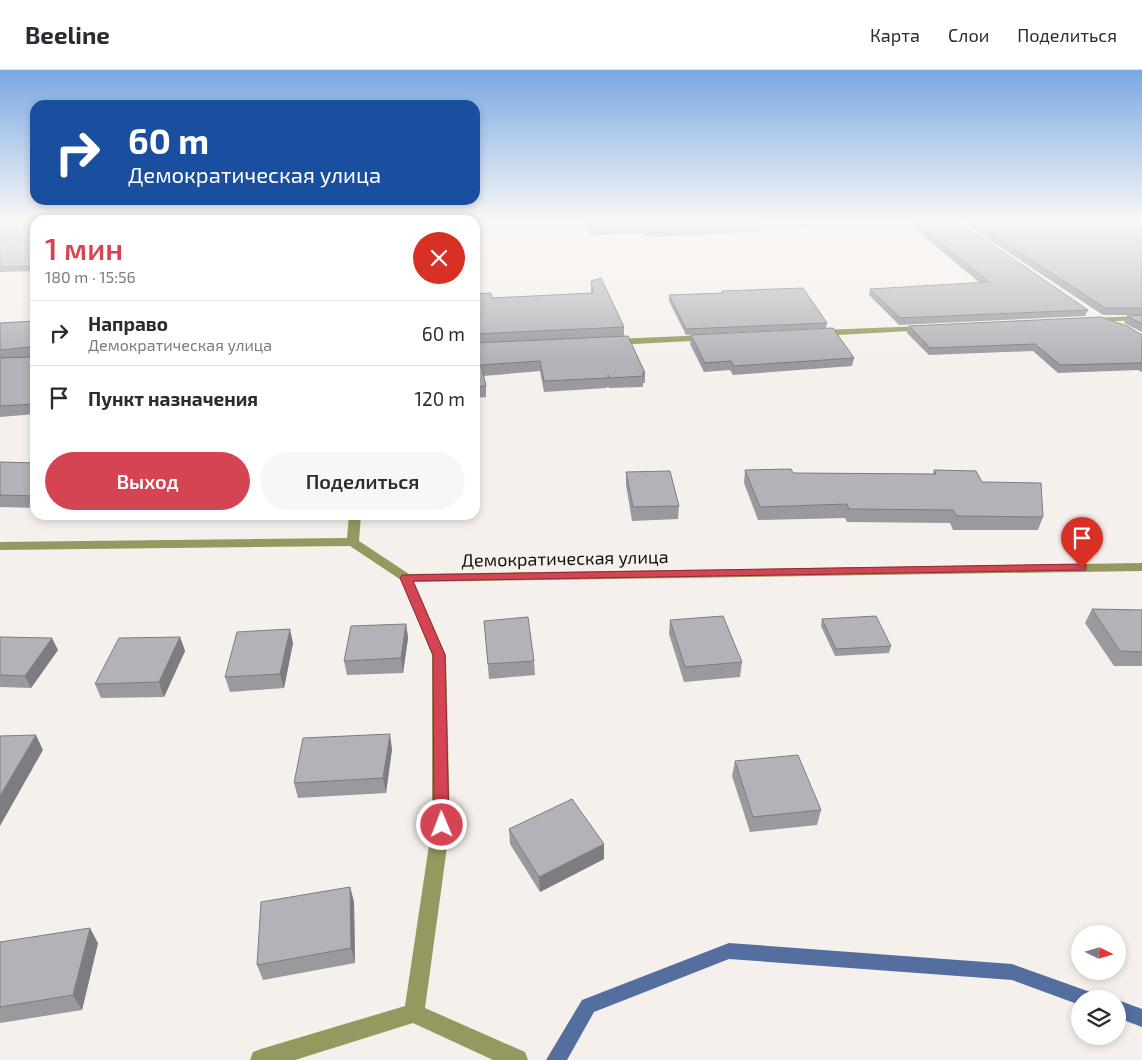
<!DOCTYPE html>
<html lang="ru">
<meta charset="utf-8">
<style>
:root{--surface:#fff;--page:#f7f7f7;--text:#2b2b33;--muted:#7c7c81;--line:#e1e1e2;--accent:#d44452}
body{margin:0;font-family:"Exo 2",sans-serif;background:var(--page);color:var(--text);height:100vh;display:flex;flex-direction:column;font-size:19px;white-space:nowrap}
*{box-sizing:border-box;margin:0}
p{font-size:16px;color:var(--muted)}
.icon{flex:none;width:28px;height:28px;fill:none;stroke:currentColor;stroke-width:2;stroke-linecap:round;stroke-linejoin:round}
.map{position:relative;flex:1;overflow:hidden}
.sheet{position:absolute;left:30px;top:145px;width:450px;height:305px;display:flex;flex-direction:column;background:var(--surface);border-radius:15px;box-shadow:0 2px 8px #0003}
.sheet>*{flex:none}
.banner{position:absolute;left:30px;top:30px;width:450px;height:105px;border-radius:15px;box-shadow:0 2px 8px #0003;background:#1a4fa0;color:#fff;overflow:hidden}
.needle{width:32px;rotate:95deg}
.buttons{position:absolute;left:1071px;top:855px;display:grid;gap:10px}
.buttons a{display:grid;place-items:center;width:55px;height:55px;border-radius:50%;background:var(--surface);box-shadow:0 2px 8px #0003;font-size:25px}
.pin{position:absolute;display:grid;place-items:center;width:42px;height:42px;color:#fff;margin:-51px -21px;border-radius:50% 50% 50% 0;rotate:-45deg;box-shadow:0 0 5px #0007}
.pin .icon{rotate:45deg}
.me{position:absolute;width:55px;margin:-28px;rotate:359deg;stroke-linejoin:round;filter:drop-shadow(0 0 4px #0008)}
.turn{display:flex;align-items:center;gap:18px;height:105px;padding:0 15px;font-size:22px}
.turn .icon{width:65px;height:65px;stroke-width:2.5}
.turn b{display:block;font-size:35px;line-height:42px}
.round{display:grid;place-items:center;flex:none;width:52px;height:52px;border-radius:26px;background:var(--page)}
.head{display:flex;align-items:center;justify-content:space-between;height:85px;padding:0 15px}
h1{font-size:30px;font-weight:600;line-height:38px;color:var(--accent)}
.primary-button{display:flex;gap:10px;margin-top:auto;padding:10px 15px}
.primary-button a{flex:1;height:58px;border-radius:30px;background:var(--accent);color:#fff;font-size:20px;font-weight:600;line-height:58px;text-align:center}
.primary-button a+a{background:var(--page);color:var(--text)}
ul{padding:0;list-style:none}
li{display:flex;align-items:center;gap:15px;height:65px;padding:0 15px;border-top:1px solid var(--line)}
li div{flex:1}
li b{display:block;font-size:19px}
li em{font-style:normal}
header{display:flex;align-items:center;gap:30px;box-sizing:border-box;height:70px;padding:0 25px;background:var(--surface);border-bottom:1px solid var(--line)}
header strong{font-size:24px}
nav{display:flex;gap:28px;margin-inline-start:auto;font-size:18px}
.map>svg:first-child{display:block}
</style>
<header>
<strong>Beeline</strong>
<nav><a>Карта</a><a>Слои</a><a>Поделиться</a></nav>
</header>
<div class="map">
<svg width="1142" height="990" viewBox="0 0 1142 990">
<rect width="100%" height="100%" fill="#f5f0eb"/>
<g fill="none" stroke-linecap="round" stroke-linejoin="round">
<g fill="#556ea0" fill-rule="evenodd">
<path d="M 729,873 L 1012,894 L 1093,923 L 1096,929 L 1080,929 L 1080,935 L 1012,910 L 729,889 L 594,942 L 567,990 L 546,990 L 582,930 Z"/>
<path d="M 1118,930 L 1142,939 L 1142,957 L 1118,948 Z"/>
</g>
<g fill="#95995f" fill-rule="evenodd">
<path d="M 1142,246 L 1142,250 L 1092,252 L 1088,250 L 1092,248 Z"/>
<path d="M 925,256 L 928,256 L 928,260 L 820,266 L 816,263 L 820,260 Z"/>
<path d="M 707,265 L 710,266 L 710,270 L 615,275 L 611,272 L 615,269 Z"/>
<path d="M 349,445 L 361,445 L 359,471 L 409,504 L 1142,493 L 1142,501 L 414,512 L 446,585 L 450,755 L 425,938 L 525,982 L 528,990 L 493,990 L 413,953 L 295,990 L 250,990 L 253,982 L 261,979 L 405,936 L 432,755 L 432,585 L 401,510 L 350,476 L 0,480 L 0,472 L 347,468 Z"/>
</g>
</g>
<g fill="#9a999e">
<path d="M 35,153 L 35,201 L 0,202 L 0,159 L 35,158 Z"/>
<path d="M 584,153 L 759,153 L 761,157 L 761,162 L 647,167 L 645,163 L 590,165 Z"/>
<path d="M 797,153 L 851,153 L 800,156 Z"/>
<path d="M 891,153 L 961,153 L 1088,240 L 1085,246 L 899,255 L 869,225 L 870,219 L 980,213 L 909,154 L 892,154 Z"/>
<path d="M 964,153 L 1142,153 L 1142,245 L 1103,245 Z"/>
<path d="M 591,211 L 624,257 L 624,267 L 645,303 L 645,313 L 643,313 L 643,317 L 609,318 L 608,316 L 607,318 L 544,322 L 540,301 L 483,306 L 486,316 L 486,327 L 475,328 L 475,224 L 492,228 L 591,223 Z"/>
<path d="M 722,221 L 827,253 L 826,258 L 686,265 L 669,231 L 669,225 L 721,223 Z"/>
<path d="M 1142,245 L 1142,262 L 1124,253 L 1127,246 Z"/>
<path d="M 35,251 L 35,344 L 0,347 L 0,253 Z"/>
<path d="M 909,256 L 1142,265 L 1142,302 L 1138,300 L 1058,303 L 1033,281 L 929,285 L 907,263 Z"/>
<path d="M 691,265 L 854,288 L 852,296 L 733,305 L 730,300 L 704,302 L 690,274 Z"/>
<path d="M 0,392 L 35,393 L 35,438 L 0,437 Z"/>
<path d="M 745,400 L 793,403 L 933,404 L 934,400 L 982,412 L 1043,447 L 1038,460 L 953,460 L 950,453 L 847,452 L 845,448 L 758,450 L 744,413 Z"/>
<path d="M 626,402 L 679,436 L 678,449 L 632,451 L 626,415 Z"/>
<path d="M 388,445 L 439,445 L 438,448 Z"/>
<path d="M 1092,539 L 1142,540 L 1142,596 L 1114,596 L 1085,553 Z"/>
<path d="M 822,549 L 891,576 L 889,583 L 835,586 L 821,556 Z"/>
<path d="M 670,550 L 742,592 L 740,607 L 684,612 L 669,564 Z"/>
<path d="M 484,551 L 534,591 L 535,605 L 489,609 Z"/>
<path d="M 406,554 L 408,568 L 403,603 L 347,605 L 344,591 Z"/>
<path d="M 0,567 L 58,580 L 31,618 L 0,617 Z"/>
<path d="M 180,567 L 185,581 L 164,627 L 101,628 L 95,614 Z"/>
<path d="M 293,573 L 284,618 L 230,622 L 225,607 Z"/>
<path d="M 392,679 L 386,723 L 298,728 L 294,713 Z"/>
<path d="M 735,691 L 821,740 L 817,755 L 750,762 L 732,706 Z"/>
<path d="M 509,759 L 604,774 L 604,789 L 540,822 L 510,774 Z"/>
<path d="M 350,817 L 354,832 L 355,893 L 263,910 L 257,895 Z"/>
<path d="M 0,872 L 98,873 L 82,940 L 0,953 Z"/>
</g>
<g fill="#7d7d81">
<path d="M 0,153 L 34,153 L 35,155 L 0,158 Z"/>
<path d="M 406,554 L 408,568 L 403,603 L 401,588 Z"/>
<path d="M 290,559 L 293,573 L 284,618 L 280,604 Z"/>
<path d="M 180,567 L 185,581 L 164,627 L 159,612 Z"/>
<path d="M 52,568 L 58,580 L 31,618 L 25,606 Z"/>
<path d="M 390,664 L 392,679 L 386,723 L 383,708 Z"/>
<path d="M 36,665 L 43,680 L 0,756 L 0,726 Z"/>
<path d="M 604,774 L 604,789 L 540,822 L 539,807 Z"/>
<path d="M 350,817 L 354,832 L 355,893 L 351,878 Z"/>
<path d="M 90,858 L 98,873 L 82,940 L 73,925 Z"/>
</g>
<g fill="#b3b2b8" stroke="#7d7d81">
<path d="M 34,153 L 35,153 L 35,195 L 34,196 L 0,197 L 0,159 L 35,158 Z"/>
<path d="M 587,153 L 759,153 L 761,157 L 647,163 L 645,158 L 590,160 Z"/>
<path d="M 917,153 L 961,153 L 1088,240 L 900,248 L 870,219 L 989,212 Z"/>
<path d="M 975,153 L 1142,153 L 1142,238 L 1105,238 Z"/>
<path d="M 601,208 L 624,257 L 475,264 L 475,224 L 491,223 L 492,228 L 593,223 L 591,211 Z"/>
<path d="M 803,218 L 827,253 L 686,259 L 669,225 L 723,223 L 722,221 Z"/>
<path d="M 1142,245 L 1142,254 L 1127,246 Z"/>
<path d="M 1101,247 L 1127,256 L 1142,265 L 1142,293 L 1141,293 L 1060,295 L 1035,274 L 930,278 L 909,256 Z"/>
<path d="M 35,251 L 35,334 L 0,336 L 0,288 L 33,287 L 31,277 L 0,280 L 0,253 Z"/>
<path d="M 833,258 L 854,288 L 734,296 L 731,291 L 705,293 L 691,265 Z"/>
<path d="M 628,266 L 645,303 L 642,303 L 644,306 L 609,308 L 608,305 L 608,308 L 544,311 L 540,291 L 481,295 L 486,316 L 475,317 L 475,273 Z"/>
<path d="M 0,392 L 35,393 L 35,426 L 0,425 Z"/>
<path d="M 791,399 L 793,403 L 936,404 L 934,400 L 976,401 L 982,412 L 1041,413 L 1043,447 L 957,446 L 953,440 L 849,439 L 847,434 L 760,437 L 745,400 Z"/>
<path d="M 670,401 L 679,436 L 633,437 L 626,402 Z"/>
<path d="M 1092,539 L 1142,540 L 1142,582 L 1120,581 Z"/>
<path d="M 723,546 L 742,592 L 685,597 L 670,550 Z"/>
<path d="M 876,546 L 891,576 L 836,579 L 822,549 Z"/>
<path d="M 528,547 L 534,591 L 488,594 L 484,551 Z"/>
<path d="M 406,554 L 401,588 L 344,591 L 351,556 Z"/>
<path d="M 290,559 L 280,604 L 225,607 L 237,562 Z"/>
<path d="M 0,567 L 52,568 L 25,606 L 0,605 Z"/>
<path d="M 180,567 L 159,612 L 95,614 L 119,568 Z"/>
<path d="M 390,664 L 383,708 L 294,713 L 303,668 Z"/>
<path d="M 36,665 L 0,726 L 0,666 Z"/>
<path d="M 798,685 L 821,740 L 753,747 L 735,691 Z"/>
<path d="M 572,729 L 604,774 L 539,807 L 509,759 Z"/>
<path d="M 350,817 L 351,878 L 257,895 L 261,832 Z"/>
<path d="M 90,858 L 73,925 L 0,937 L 0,872 Z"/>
</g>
<linearGradient id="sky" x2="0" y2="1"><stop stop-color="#79a8e4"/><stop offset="0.52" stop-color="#faf8f6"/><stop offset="1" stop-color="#faf8f6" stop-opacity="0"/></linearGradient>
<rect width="1142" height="292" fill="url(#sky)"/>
<path fill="#d44452" stroke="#8a2c35" d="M 1082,494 L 1086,495 L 1086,500 L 413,511 L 445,585 L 449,755 L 447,760 L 442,762 L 436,760 L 434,755 L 433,585 L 400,508 L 402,505 Z"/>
<g text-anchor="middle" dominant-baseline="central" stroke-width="4" stroke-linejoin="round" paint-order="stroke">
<g font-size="18" fill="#12100f" stroke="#f5f0eb">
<text transform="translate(565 488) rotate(-1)">Демократическая улица</text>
</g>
</g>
</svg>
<div class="buttons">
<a><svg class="needle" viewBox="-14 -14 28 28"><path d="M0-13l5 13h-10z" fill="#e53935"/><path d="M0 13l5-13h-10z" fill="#7c7c81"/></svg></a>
<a><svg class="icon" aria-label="layers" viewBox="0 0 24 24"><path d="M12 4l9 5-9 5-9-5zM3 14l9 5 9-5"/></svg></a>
</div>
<div class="pin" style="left:1082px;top:498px;background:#d93025"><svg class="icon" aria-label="arrive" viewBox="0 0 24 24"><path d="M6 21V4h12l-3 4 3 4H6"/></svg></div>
<svg class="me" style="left:442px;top:755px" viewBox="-20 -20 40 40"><circle r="17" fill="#d44452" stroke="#fff" stroke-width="3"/><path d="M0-11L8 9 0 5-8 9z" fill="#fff"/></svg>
<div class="banner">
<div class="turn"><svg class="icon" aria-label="right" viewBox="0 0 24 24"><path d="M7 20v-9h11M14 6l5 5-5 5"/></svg><div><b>60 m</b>Демократическая улица</div></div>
</div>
<section class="sheet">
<div class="head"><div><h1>1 мин</h1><p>180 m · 15:56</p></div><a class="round" style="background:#d93025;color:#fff"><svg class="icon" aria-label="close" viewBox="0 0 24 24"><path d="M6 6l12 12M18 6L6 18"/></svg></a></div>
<ul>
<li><svg class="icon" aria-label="right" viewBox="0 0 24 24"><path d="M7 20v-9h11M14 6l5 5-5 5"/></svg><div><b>Направо</b><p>Демократическая улица</p></div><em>60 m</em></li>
<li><svg class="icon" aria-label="arrive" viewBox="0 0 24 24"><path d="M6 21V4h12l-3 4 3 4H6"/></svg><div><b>Пункт назначения</b></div><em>120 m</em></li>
</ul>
<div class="primary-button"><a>Выход</a><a>Поделиться</a></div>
</section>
</div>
